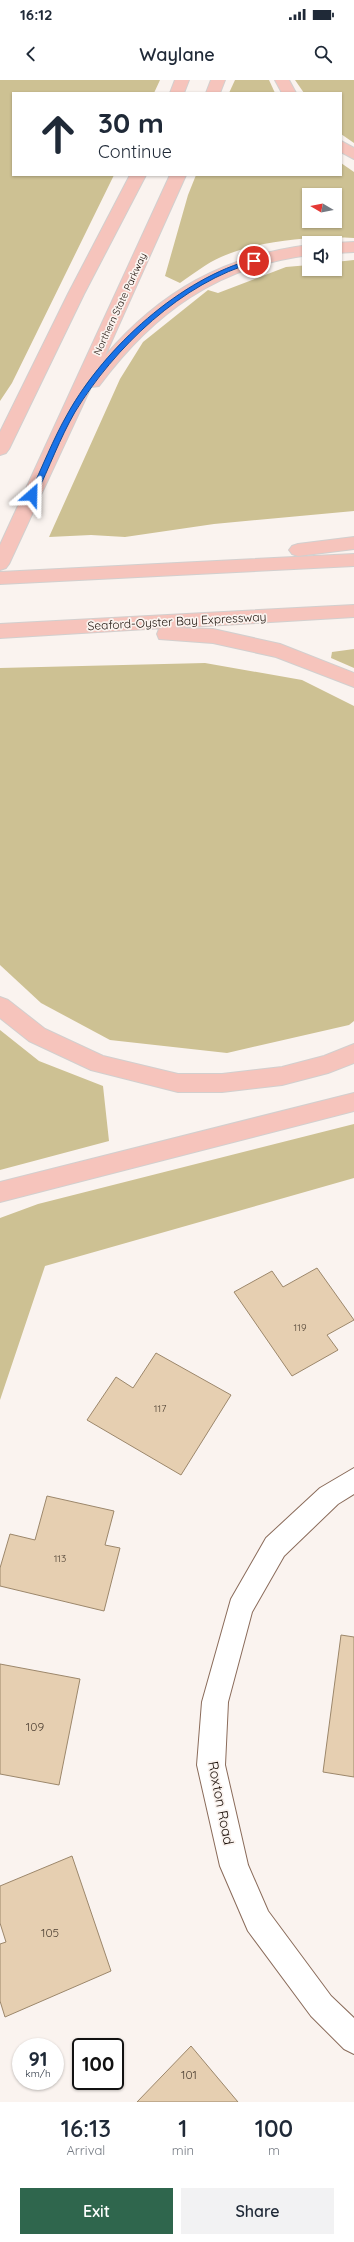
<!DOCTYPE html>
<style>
:root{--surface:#fff;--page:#f2f2f3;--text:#1f2937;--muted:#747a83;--accent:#2f664d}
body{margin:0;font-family:Quicksand,sans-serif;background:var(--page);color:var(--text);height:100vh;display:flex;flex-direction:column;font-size:15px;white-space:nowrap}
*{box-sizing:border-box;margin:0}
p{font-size:13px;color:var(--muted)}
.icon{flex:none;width:22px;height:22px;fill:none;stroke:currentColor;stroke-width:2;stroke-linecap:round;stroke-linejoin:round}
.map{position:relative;height:2022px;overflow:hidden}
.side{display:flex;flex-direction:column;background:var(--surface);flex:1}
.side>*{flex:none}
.banner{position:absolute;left:12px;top:12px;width:330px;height:84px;border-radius:0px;box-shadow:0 1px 3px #0004;background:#fff;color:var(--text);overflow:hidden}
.needle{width:26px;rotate:280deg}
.tools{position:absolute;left:302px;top:108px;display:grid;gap:8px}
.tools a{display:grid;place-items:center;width:40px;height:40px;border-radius:0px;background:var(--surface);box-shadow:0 1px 3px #0004;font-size:20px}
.speed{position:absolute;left:12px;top:1958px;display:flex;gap:8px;font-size:20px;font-weight:700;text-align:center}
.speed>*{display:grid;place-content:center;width:52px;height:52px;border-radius:50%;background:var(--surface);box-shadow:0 1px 3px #0004;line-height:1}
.speed small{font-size:10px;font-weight:400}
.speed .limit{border:2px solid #111;border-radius:6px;background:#fff;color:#111}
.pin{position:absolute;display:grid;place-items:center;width:34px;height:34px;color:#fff;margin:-17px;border:2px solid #fff;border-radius:50%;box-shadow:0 1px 4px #0007}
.me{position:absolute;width:44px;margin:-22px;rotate:25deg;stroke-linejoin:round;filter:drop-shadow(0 0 3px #0008)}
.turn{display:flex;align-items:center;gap:14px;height:84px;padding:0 20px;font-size:18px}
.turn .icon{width:52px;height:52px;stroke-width:2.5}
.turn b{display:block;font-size:28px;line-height:34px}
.eta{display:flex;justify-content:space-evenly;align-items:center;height:68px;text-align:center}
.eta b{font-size:24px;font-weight:600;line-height:28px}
.primary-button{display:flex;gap:8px;margin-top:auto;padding:8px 20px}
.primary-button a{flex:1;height:46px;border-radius:0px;background:var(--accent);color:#fff;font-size:16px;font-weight:600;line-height:46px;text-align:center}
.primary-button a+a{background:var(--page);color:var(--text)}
.status{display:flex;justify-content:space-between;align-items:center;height:28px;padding:0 20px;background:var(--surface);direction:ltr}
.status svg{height:11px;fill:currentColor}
header{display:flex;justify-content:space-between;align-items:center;height:52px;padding:0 20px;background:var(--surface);font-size:18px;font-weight:600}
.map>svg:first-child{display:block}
</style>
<div class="status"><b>16:12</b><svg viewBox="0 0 49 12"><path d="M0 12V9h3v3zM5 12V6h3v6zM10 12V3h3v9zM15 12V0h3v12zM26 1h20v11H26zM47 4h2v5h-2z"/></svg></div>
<header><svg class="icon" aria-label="back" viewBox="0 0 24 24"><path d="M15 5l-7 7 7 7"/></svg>Waylane<svg class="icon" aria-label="search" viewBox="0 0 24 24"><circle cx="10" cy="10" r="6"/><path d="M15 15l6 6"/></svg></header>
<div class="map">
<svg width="354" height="2022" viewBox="0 0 354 2022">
<rect width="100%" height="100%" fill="#faf3ef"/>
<g fill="#cdc193" fill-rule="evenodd">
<path d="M 0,0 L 160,0 L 154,13 L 13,13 L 13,95 L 114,95 L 12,303 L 0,321 Z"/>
<path d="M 235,0 L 269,0 L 275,13 L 229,13 Z"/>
<path d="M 295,0 L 354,0 L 354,63 L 341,54 L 341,13 L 304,13 Z"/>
<path d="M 341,83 L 354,92 L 354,158 C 314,156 259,160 221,177 C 207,183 193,194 180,203 L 165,196 L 188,115 L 196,95 L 341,95 ZM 309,115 L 335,115 L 335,141 L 309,141 Z"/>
<path d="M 354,180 L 354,431 L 214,444 L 125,457 L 91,455 L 49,457 L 120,299 L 143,262 L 208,210 L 218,213 L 286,187 L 309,185 L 309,189 L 335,189 L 335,182 Z"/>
<path d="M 354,569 L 354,588 L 331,578 L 332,572 Z"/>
<path d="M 205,583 L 302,600 L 354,626 L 354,941 L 349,945 L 227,973 L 110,960 L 41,923 L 0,885 L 0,588 Z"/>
<path d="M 0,950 L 39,981 L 103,1006 L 109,1061 L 0,1090 Z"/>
<path d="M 354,1044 L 354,1098 L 45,1186 L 0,1320 L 0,1138 L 38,1124 Z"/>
</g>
<g fill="#e6cfb1" stroke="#9c876b">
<path d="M 317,1188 L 354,1240 L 327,1255 L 338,1270 L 292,1296 L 234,1212 L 272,1191 L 283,1207 Z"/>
<path d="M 156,1273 L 231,1315 L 181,1395 L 87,1340 L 116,1297 L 133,1308 Z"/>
<path d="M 47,1416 L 114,1431 L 105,1465 L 120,1468 L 104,1531 L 0,1506 L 0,1488 L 10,1454 L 35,1460 Z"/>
<path d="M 341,1555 L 354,1557 L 354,1697 L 323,1692 Z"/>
<path d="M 0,1584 L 80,1599 L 59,1705 L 0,1694 Z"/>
<path d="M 72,1776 L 111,1891 L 5,1937 L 0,1921 L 0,1864 L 6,1862 L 0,1843 L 0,1806 Z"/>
<path d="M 191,1966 L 238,2022 L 137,2022 Z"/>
</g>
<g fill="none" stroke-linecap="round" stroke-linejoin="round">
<defs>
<path id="minor" d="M 354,1388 L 354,1414 L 338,1424 L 284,1476 L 252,1532 L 228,1622 L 225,1685 L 248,1785 L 268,1831 L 331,1916 L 354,1938 L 354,1974 L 344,1969 L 311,1936 L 248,1851 L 220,1786 L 197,1685 L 202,1622 L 231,1519 L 266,1458 L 320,1408 Z"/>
<g id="motorway">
<path d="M 175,0 L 189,0 L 184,13 L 170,13 Z"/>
<path d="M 211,0 L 225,0 L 220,13 L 206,13 Z"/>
<path d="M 275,0 L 289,0 L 296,13 L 282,13 Z"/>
<path d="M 341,61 L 354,68 L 354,79 L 341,72 Z"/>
<path d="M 130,95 L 146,95 L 84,214 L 9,369 L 6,373 L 0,375 L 0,352 L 68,214 Z"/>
<path d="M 170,95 L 186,95 L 105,276 C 161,211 224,176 309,165 L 309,175 C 217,187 154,232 99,306 L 91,307 L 9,484 L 6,488 L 0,490 L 0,465 Z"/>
<path d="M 354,162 L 354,172 L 335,173 L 335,163 Z"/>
<path d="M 354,457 L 354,469 L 298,476 L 292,474 L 289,470 L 292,466 L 298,464 Z"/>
<path d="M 354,474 L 354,486 L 0,504 L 0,492 Z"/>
<path d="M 354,525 L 354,537 L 172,548 L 213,549 L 280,564 L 354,593 L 354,607 L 276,577 L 213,563 L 159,559 L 157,554 L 159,549 L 163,548 L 0,558 L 0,544 Z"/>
<path d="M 0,917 L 8,920 L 45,949 L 103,976 L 178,994 L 222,994 L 282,987 L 324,976 L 354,964 L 354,983 L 328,993 L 282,1005 L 222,1012 L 178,1012 L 91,990 L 29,961 L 0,938 Z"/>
<path d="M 354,1013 L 354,1031 L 0,1122 L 0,1102 Z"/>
</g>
</defs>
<use href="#minor" stroke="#8a6b5a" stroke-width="2"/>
<use href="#motorway" stroke="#d2cfce" stroke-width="2"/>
<use href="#minor" fill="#fff" fill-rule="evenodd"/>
<use href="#motorway" fill="#f6c4bc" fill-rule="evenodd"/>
</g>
<path fill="#1a73e8" stroke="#114b97" d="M 254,179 L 256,182 C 182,202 114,268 75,332 C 60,358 49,388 36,415 L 30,417 L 29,415 C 42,388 53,359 68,333 C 105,267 181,198 254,179 Z"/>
<g text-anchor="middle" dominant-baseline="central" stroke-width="3.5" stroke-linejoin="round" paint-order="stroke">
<g font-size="10" fill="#1c1009" stroke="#faf3ef">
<text transform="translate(120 224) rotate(-65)">Northern State Parkway</text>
</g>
<g font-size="10" fill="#4e4033">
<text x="300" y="1247">119</text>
<text x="160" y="1328">117</text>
<text x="60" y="1478">113</text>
</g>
<g font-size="12" fill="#1c1009" stroke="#faf3ef">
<text transform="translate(177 541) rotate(-3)">Seaford-Oyster Bay Expressway</text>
</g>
<g font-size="12" fill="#4e4033">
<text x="35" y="1646">109</text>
<text x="50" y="1852">105</text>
<text x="189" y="1994">101</text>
</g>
<g font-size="14" fill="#1c1009" stroke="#faf3ef">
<text transform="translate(221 1723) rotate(79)">Roxton Road</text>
</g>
</g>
</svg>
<div class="tools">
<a><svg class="needle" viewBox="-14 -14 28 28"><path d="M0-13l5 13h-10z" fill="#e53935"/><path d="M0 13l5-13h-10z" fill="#747a83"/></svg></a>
<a><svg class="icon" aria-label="sound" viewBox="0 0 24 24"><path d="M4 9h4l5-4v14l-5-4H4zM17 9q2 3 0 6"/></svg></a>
</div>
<div class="speed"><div>91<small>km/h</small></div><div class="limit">100</div></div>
<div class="pin" style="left:254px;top:181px;background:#d93025"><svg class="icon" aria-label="arrive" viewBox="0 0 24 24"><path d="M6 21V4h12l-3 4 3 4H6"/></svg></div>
<svg class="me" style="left:32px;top:415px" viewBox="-20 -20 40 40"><path d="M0-17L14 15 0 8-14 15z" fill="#1a73e8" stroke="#fff" stroke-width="4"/></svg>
<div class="banner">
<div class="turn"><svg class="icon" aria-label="ahead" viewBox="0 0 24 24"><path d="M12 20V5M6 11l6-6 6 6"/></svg><div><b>30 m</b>Continue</div></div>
</div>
</div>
<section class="side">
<div class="eta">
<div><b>16:13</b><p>Arrival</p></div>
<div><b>1</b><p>min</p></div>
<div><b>100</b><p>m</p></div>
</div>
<div class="primary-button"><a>Exit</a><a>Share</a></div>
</section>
